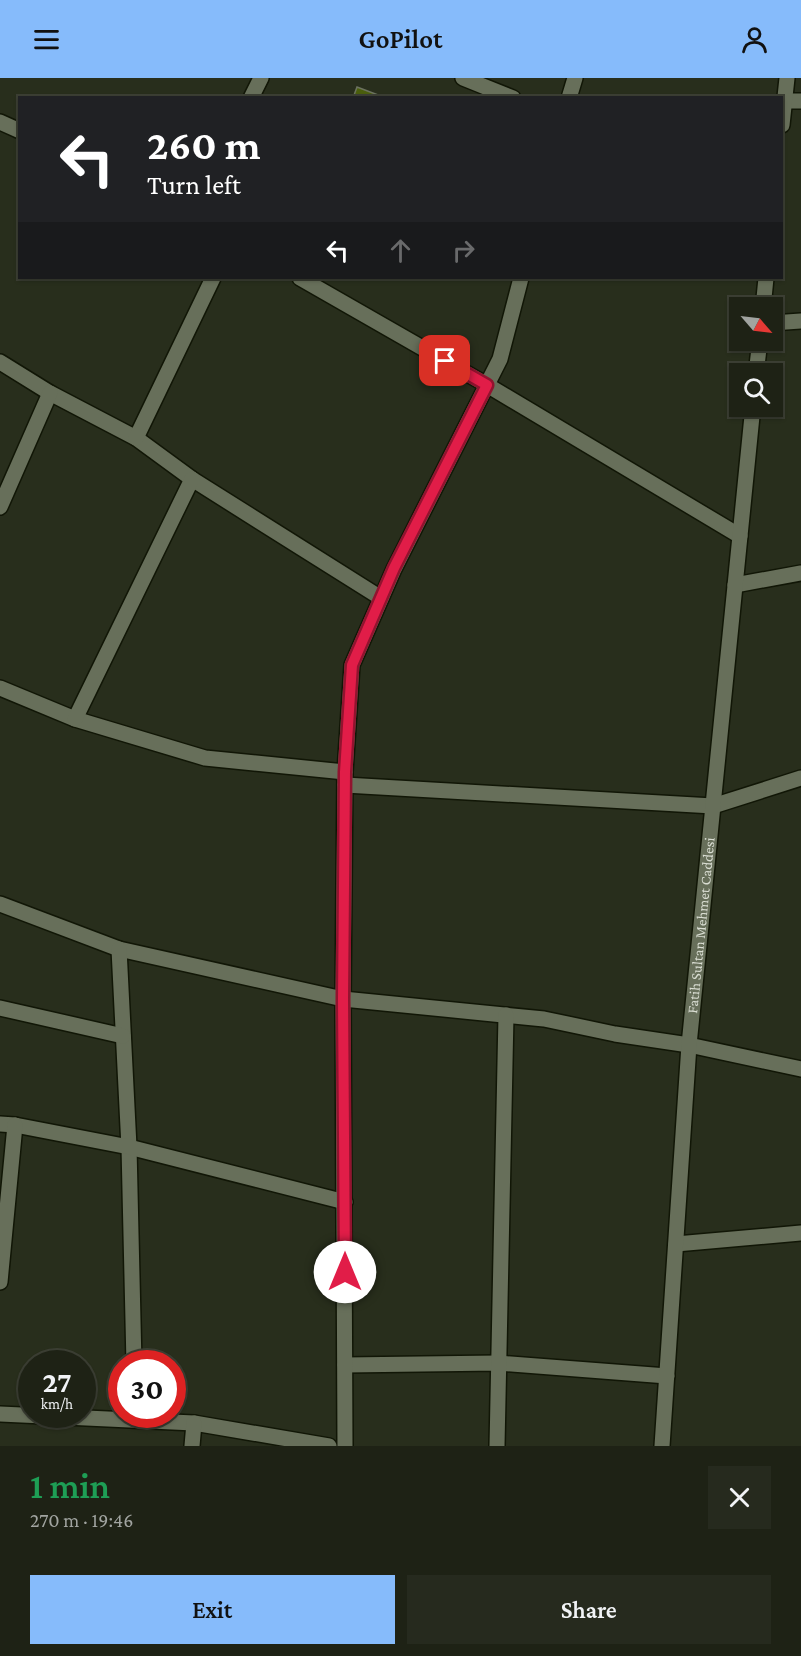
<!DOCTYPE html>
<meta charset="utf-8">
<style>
:root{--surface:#1e2215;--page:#262a1e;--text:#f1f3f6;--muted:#a1a4a0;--line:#3c3f34;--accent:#86bbfb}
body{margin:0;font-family:"Crimson Pro",serif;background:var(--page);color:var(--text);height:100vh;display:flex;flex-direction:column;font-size:22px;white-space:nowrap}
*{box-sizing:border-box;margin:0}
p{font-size:20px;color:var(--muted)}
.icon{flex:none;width:33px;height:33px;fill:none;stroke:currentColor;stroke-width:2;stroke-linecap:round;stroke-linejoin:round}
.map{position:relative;height:1368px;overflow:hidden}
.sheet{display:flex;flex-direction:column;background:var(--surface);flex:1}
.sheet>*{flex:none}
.hud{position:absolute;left:18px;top:18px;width:765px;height:183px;border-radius:0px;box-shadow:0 2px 4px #0004,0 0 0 2px var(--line);background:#202124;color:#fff;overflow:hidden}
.needle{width:39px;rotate:118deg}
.tools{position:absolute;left:729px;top:219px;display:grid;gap:12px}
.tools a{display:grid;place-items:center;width:54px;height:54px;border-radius:0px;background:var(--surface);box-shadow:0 2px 4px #0004,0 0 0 2px var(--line);font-size:30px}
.speed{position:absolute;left:18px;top:1272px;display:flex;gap:12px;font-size:30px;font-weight:700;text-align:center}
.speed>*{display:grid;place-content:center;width:78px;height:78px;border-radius:50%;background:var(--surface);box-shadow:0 2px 4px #0004,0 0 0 2px var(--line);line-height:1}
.speed small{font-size:15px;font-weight:400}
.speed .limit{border:9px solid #d22;background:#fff;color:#111}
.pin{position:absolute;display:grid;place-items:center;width:51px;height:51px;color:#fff;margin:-26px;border-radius:12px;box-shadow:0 3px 9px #0006}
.me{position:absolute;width:66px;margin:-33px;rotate:0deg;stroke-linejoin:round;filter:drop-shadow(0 0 4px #0008)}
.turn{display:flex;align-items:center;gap:21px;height:126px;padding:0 30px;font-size:27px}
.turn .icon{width:78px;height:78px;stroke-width:2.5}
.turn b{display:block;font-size:42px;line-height:51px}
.lanes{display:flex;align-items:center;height:57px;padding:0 30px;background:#0003;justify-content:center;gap:30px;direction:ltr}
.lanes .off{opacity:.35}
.round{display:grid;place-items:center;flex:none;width:63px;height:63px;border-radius:0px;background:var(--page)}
.overview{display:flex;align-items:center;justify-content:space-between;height:102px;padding:0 30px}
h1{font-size:36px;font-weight:600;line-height:45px;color:#1e9e55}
.button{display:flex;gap:12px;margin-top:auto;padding:12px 30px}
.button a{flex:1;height:69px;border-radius:0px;background:var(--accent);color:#111;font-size:24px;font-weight:600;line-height:69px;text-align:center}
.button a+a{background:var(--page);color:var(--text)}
header{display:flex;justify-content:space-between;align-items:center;height:78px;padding:0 30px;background:var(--accent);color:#111;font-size:27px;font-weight:600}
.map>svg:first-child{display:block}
</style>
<header><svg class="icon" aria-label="menu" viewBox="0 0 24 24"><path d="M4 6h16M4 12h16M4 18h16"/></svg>GoPilot<svg class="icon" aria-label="person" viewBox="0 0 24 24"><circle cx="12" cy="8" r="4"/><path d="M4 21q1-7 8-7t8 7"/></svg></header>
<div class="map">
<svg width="801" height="1368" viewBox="0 0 801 1368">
<rect width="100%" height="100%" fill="#282e1c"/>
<path fill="#4a5e0d" stroke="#6c735f" stroke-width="1.5" d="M 357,9 L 386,20 L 353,20 Z"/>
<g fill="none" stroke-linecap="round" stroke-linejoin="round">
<defs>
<g id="minor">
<path d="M 463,0 L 513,20"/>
<path d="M 251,20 L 261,0"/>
<path d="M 569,20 L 575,0"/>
<path d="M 784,23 L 801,23"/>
<path d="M 0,44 L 20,53"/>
<path d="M 300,200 L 487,307 L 740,458"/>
<path d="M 772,245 L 801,243"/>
<path d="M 0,284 L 50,315 L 136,360 L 192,401 L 381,520"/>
<path d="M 136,360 L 213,200"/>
<path d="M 0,429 L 50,315"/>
<path d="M 735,507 L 801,495"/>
<path d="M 0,610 L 75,641 L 205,680 L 345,694"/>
<path d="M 75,641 L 192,401"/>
<path d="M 345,707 L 713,728 L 801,700"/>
<path d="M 0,826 L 119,871 L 343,921 L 544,941 L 615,956 L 689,967 L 801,991"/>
<path d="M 119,871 L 129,1069 L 134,1286"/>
<path d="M 0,930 L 123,958"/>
<path d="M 0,1046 L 15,1047 L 129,1069 L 345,1124"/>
<path d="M 676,1166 L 801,1155"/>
<path d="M 0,1204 L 15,1047"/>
<path d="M 345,1287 L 498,1285 L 667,1298"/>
<path d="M 0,1336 L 194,1345 L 329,1368"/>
<path d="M 192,1368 L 194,1345"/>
<path d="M 345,1368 L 343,921 L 345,694 L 352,587 L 394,491 L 500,281 L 521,200"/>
<path d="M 497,1368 L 506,937"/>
</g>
<g id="tertiary">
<path d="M 782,47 L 787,0"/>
<path d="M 763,230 L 766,200"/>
<path d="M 756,296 L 760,262"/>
<path id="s1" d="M 662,1368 L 689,967 L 753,328"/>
</g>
</defs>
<use href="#minor" stroke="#111606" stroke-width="18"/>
<use href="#tertiary" stroke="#111606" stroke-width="18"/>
<use href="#minor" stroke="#676f5a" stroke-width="15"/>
<use href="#tertiary" stroke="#676f5a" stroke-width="15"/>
</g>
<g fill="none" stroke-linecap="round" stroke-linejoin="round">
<defs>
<path id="route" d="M 345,1194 L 343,921 L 345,694 L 352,587 L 394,490 L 487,307 L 445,283"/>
</defs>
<use href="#route" stroke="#92132f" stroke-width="15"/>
<use href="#route" stroke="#e11d48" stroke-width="10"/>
</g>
<g text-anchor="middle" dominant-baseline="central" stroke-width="6" stroke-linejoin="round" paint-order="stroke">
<g font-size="15" fill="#d8dcd1" stroke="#282e1c">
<text stroke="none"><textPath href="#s1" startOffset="522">Fatih Sultan Mehmet Caddesi</textPath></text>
</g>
</g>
</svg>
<div class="tools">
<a><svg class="needle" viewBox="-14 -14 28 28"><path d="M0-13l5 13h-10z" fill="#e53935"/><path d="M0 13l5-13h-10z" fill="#a1a4a0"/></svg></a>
<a><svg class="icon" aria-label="search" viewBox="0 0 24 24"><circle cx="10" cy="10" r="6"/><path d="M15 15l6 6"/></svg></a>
</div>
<div class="speed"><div>27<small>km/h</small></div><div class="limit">30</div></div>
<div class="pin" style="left:445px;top:283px;background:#d93025"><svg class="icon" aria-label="arrive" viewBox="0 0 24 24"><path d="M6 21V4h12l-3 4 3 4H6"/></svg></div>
<svg class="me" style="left:345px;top:1194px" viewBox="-20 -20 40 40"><circle r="19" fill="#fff"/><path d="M0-13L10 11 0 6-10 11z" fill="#e11d48"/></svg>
<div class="hud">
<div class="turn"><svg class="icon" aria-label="left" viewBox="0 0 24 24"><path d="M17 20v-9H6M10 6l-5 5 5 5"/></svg><div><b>260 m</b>Turn left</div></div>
<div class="lanes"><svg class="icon" aria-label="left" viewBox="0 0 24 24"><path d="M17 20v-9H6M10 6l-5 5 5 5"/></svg><svg class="icon off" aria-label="ahead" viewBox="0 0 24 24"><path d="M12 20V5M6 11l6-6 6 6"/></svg><svg class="icon off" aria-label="right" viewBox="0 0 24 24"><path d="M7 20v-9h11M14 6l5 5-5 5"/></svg></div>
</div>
</div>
<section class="sheet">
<div class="overview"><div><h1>1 min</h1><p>270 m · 19:46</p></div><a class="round"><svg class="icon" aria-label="close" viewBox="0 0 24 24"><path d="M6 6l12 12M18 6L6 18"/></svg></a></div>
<div class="button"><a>Exit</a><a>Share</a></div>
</section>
